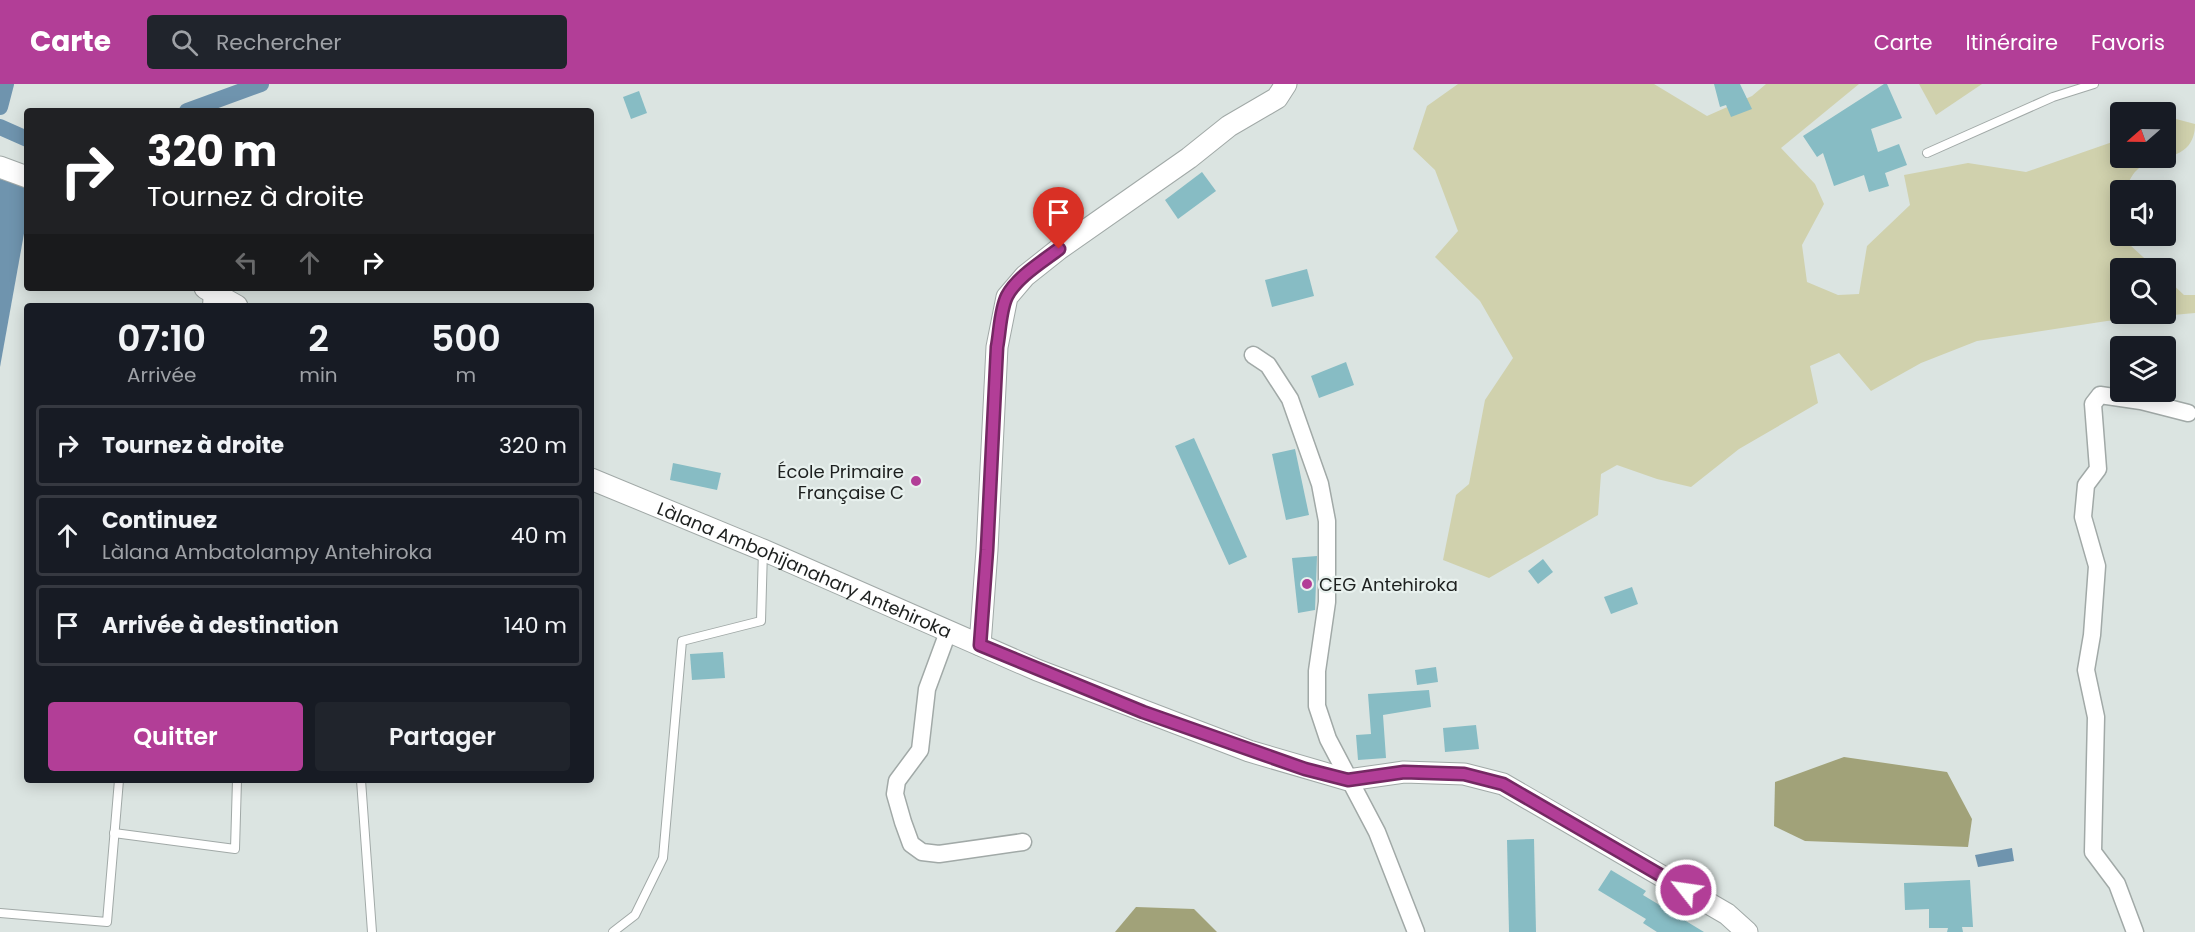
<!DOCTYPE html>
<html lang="fr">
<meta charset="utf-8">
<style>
:root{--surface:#171b24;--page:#20242c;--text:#f1f3f6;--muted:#9ea1a6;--line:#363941;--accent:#b23e97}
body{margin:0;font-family:Poppins,sans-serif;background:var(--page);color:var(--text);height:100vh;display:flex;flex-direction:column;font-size:22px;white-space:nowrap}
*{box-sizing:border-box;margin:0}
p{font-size:20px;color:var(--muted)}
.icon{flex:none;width:33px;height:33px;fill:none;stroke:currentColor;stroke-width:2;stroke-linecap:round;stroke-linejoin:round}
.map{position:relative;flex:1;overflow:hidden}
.side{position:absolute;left:24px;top:219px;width:570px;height:480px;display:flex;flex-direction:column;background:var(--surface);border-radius:6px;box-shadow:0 3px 15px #0003}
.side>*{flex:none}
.guide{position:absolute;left:24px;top:24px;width:570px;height:183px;border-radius:6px;box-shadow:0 3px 15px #0003;background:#202124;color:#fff;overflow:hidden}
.needle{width:39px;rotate:250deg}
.buttons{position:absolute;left:2110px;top:18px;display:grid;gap:12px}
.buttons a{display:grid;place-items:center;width:66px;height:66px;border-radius:6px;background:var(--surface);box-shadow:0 3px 15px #0003;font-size:30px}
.pin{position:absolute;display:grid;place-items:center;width:51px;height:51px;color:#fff;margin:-62px -26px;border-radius:50% 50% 50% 0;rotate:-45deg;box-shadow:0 0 6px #0007}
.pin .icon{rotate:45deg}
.me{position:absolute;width:66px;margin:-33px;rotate:300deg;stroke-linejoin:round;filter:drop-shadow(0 0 4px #0008)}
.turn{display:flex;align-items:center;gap:21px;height:126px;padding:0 24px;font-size:27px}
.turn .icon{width:78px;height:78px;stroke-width:2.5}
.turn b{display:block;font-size:42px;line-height:51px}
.lanes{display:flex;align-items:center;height:57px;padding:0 24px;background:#0003;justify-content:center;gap:30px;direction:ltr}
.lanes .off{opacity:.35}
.eta{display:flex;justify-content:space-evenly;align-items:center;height:102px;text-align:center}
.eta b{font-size:36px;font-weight:600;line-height:42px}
.action{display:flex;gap:12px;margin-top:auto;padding:12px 24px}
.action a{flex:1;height:69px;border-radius:6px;background:var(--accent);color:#fff;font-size:24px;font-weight:600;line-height:69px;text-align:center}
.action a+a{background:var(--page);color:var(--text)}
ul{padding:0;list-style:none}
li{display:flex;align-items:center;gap:18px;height:81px;margin:0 12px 9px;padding:0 12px;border:3px solid var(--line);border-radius:6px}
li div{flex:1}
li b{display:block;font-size:22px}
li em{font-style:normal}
header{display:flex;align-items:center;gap:36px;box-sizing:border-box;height:84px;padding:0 30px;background:var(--accent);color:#fff}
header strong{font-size:28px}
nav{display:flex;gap:33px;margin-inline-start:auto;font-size:21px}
.search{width:420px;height:54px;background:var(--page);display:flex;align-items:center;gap:15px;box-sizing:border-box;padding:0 21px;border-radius:6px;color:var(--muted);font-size:22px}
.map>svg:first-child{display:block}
</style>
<header>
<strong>Carte</strong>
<div class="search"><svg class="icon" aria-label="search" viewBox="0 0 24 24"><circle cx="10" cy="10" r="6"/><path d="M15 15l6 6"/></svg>Rechercher</div>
<nav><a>Carte</a><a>Itinéraire</a><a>Favoris</a></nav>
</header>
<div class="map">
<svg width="2195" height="848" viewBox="0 0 2195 848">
<rect width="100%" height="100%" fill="#dbe4e1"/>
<g fill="#d0d1ad">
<path d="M 1458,0 L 1654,0 L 1707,32 L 1752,12 L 1766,0 L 1859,0 L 1781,64 L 1815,100 L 1824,120 L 1802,161 L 1807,198 L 1838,211 L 1859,210 L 1867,162 L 1910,121 L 1904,91 L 1968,79 L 2026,88 L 2121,55 L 2121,74 L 2166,74 L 2166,39 L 2176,35 L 2195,40 C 2195,79 2155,70 2137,86 C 2131,91 2128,101 2124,106 L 2121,106 L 2113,124 L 2121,142 L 2121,152 L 2125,152 L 2130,161 L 2155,184 L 2121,184 L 2121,230 L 2166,230 L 2166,194 L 2184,211 L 2195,211 L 2195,229 L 2107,237 L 1977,257 L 1921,279 L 1871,307 L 1839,269 L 1810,282 L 1818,319 L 1739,365 L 1691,403 L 1657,395 L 1617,381 L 1601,390 L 1598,431 L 1489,494 L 1443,476 L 1456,411 L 1469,400 L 1485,316 L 1513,274 L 1480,217 L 1435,173 L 1458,147 L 1435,86 L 1413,65 L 1427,22 Z"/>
<path d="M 1919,0 L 1982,0 L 1936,31 Z"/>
</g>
<g fill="#a1a279">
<path d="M 1844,673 L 1947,688 L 1972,735 L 1968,763 L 1805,757 L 1774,742 L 1775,698 Z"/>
<path d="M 1136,823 L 1194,825 L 1217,848 L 1115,848 Z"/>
</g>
<g fill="#6f94ae">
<path d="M 0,95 L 27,103 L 27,133 L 0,283 Z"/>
<path d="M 2012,764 L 2014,777 L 1978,783 L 1975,771 Z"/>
</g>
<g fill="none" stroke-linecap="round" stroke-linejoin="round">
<g stroke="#6f94ae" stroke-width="16">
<path d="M 0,23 L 6,0"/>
<path d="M 187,27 L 261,0"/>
<path d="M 0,43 L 27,55"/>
</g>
</g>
<g fill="#87bcc4">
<path d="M 1714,0 L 1740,0 L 1752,25 L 1731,33 L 1726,21 L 1720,23 Z"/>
<path d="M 1884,0 L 1887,0 L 1902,34 L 1871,45 L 1878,68 L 1899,60 L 1907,81 L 1885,89 L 1889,102 L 1869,108 L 1864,91 L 1834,102 L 1823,69 L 1817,73 L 1803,52 Z"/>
<path d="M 639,7 L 647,29 L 631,35 L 623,13 Z"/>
<path d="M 1202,88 L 1216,107 L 1178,135 L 1165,116 Z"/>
<path d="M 1307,185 L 1314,212 L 1272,223 L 1265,196 Z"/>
<path d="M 1346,278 L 1354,301 L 1319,314 L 1311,292 Z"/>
<path d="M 1194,354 L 1247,473 L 1229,481 L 1175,362 Z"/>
<path d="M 1295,365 L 1309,431 L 1286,436 L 1272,370 Z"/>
<path d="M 673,379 L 721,389 L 717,406 L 670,396 Z"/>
<path d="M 1317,472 L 1315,526 L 1298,529 L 1292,474 Z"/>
<path d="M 1543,475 L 1553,488 L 1538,500 L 1528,487 Z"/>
<path d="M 1632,503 L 1638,520 L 1611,530 L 1604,513 Z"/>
<path d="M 723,568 L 725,594 L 692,596 L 690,570 Z"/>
<path d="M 1436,583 L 1438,598 L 1417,601 L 1415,586 Z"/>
<path d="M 1429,606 L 1431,623 L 1383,631 L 1386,674 L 1358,676 L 1356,651 L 1371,650 L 1368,610 Z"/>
<path d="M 1476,641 L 1479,665 L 1445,668 L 1443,644 Z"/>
<path d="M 1534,755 L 1536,848 L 1509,848 L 1507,756 Z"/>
<path d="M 1611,786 L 1646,807 L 1643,811 L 1704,848 L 1657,848 L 1643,839 L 1646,835 L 1598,806 Z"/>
<path d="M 1970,796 L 1973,843 L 1962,843 L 1963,848 L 1947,848 L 1948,844 L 1929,844 L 1929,825 L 1905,826 L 1904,799 Z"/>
</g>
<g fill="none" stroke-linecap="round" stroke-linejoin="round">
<defs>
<g id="service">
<path d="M 1927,69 L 2053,13 L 2094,0"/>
<path d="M 207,222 L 208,207"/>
<path d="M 361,696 L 372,848"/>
<path d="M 114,749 L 235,765 L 237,696"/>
<path d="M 0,829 L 107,838 L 119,696"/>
<path d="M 613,848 L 635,831 L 663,774 L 682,557 L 761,537 L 763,466"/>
</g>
<g id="minor">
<path d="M 1253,271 L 1268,281 L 1290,315 L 1320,400 L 1327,437 L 1327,518 L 1317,587 L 1317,622 L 1328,655 L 1377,748 L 1416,848"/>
<path d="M 948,548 L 927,605 L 920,666 L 897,697 L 895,710 L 903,738 L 911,760 L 922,768 L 939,770 L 1023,758"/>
<path d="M 2135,848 L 2117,800 L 2093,768 L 2096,633 L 2086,586 L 2092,551 L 2097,482 L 2083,433 L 2086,401 L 2098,385 L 2093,320 L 2100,311 L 2141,317 L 2188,329"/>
</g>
<g id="tertiary">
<path d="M 0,83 L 27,93"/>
<path d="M 205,204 L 237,222"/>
<path id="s1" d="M 591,395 L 763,466 L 1037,586 L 1249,667 L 1348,696 L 1404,688 L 1464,690 L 1503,700 L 1727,830 L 1747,848"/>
<path d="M 980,561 L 987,466 L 997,263 L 1007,213 L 1025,192 L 1059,165 L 1189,74 L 1229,42 L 1277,14 L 1286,0"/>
</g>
</defs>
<use href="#service" stroke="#a1a9a7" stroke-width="10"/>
<use href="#minor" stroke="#a1a9a7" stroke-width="19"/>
<use href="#tertiary" stroke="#a1a9a7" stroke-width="23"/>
<use href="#service" stroke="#fff" stroke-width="8"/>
<use href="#minor" stroke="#fff" stroke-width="16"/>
<use href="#tertiary" stroke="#fff" stroke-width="21"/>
</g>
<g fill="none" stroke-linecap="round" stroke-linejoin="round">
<defs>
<path id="route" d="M 1059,165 C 1042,178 1017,193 1007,212 C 1000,226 1000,248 997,263 L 987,466 L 980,561 L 1143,628 L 1305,685 L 1348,696 L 1404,688 L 1464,690 L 1503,700 L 1686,806"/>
</defs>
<use href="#route" stroke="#742862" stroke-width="15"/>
<use href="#route" stroke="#b23e97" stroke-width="10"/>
</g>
<g fill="#b23e97" stroke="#e8f1ee" stroke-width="2">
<circle cx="916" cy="397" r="6"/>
<circle cx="1307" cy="500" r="6"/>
</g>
<g text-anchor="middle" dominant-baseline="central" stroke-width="4.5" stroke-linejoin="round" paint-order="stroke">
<g font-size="18" fill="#1d201f" stroke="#e8f1ee" text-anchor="end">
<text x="904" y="387">École Primaire<tspan x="904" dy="21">Française C</tspan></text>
<text x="1319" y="500" text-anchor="start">CEG Antehiroka</text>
</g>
<g font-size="18" fill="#1d201f" stroke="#e8f1ee">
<text stroke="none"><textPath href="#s1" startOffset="232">Làlana Ambohijanahary Antehiroka</textPath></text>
</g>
</g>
</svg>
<div class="buttons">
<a><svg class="needle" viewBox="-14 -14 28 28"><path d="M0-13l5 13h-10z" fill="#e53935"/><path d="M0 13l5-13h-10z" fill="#9ea1a6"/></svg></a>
<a><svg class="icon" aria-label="sound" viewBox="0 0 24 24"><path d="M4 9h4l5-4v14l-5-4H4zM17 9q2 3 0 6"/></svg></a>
<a><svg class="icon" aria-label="search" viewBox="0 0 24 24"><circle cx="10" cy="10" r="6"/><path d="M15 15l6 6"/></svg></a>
<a><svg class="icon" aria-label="layers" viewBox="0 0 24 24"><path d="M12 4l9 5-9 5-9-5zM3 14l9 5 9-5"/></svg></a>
</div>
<div class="pin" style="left:1059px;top:165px;background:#d93025"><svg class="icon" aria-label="arrive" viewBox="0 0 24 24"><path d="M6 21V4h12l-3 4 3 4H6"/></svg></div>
<svg class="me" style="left:1686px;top:806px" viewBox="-20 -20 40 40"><circle r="17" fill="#b23e97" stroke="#fff" stroke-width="3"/><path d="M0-11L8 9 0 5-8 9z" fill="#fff"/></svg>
<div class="guide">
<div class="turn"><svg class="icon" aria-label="right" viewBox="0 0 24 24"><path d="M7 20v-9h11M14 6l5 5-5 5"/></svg><div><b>320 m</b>Tournez à droite</div></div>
<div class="lanes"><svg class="icon off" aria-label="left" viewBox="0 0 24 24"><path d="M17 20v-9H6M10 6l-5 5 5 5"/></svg><svg class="icon off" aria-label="ahead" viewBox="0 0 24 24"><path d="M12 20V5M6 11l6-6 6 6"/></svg><svg class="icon" aria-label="right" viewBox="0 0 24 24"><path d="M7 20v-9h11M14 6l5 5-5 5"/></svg></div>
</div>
<section class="side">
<div class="eta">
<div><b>07:10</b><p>Arrivée</p></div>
<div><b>2</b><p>min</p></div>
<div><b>500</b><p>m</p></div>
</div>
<ul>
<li><svg class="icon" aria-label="right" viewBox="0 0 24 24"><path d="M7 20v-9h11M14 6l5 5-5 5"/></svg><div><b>Tournez à droite</b></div><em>320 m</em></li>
<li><svg class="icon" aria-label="ahead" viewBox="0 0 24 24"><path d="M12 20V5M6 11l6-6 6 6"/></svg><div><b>Continuez</b><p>Làlana Ambatolampy Antehiroka</p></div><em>40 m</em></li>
<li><svg class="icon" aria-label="arrive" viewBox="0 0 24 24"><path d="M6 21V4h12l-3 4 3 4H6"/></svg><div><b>Arrivée à destination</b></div><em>140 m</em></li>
</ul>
<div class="action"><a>Quitter</a><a>Partager</a></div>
</section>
</div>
